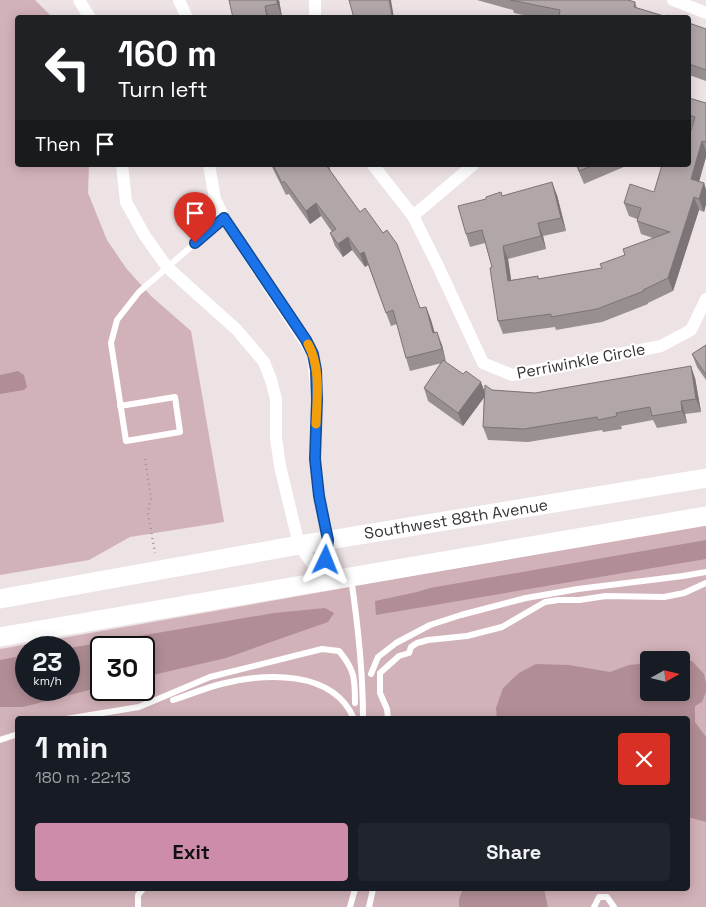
<!DOCTYPE html>
<meta charset="utf-8">
<style>
:root{--surface:#171b24;--page:#20242c;--text:#f1f3f6;--muted:#9ea1a6;--accent:#cd8caa}
body{margin:0;font-family:"Space Grotesk",sans-serif;background:var(--page);color:var(--text);height:100vh;display:flex;flex-direction:column;font-size:19px;white-space:nowrap}
*{box-sizing:border-box;margin:0}
p{font-size:16px;color:var(--muted)}
.icon{flex:none;width:28px;height:28px;fill:none;stroke:currentColor;stroke-width:2;stroke-linecap:round;stroke-linejoin:round}
.map{position:relative;flex:1;overflow:hidden}
.panel{position:absolute;left:15px;top:716px;width:675px;height:175px;display:flex;flex-direction:column;background:var(--surface);border-radius:5px;box-shadow:0 2px 12px #0003}
.panel>*{flex:none}
.top-card{position:absolute;left:15px;top:15px;width:676px;height:152px;border-radius:5px;box-shadow:0 2px 12px #0003;background:#202124;color:#fff;overflow:hidden}
.needle{width:32px;rotate:82deg}
.controls{position:absolute;left:640px;top:651px;display:grid;gap:10px}
.controls a{display:grid;place-items:center;width:50px;height:50px;border-radius:5px;background:var(--surface);box-shadow:0 2px 12px #0003;font-size:25px}
.speed{position:absolute;left:15px;top:636px;display:flex;gap:10px;font-size:25px;font-weight:700;text-align:center}
.speed>*{display:grid;place-content:center;width:65px;height:65px;border-radius:50%;background:var(--surface);box-shadow:0 2px 12px #0003;line-height:1}
.speed small{font-size:12px;font-weight:400}
.speed .limit{border:2px solid #111;border-radius:8px;background:#fff;color:#111}
.pin{position:absolute;display:grid;place-items:center;width:42px;height:42px;color:#fff;margin:-51px -21px;border-radius:50% 50% 50% 0;rotate:-45deg;box-shadow:0 0 5px #0007}
.pin .icon{rotate:45deg}
.me{position:absolute;width:55px;margin:-28px;rotate:2deg;stroke-linejoin:round;filter:drop-shadow(0 0 4px #0008)}
.turn{display:flex;align-items:center;gap:18px;height:105px;padding:0 20px;font-size:22px}
.turn .icon{width:65px;height:65px;stroke-width:2.5}
.turn b{display:block;font-size:35px;line-height:42px}
.then{display:flex;align-items:center;height:48px;padding:0 20px;background:#0003;gap:10px;font-size:19px}
.round{display:grid;place-items:center;flex:none;width:52px;height:52px;border-radius:5px;background:var(--page)}
.summary{display:flex;align-items:center;justify-content:space-between;height:85px;padding:0 20px}
h1{font-size:30px;font-weight:600;line-height:38px}
.cta{display:flex;gap:10px;margin-top:auto;padding:10px 20px}
.cta a{flex:1;height:58px;border-radius:5px;background:var(--accent);color:#111;font-size:20px;font-weight:600;line-height:58px;text-align:center}
.cta a+a{background:var(--page);color:var(--text)}
.map>svg:first-child{display:block}
</style>
<div class="map">
<svg width="706" height="907" viewBox="0 0 706 907">
<rect width="100%" height="100%" fill="#ede2e4"/>
<g fill="#d2b2b9" fill-rule="evenodd">
<path d="M 0,0 L 35,0 L 52,17 L 18,18 L 18,165 L 89,165 L 88,193 L 107,240 L 126,268 L 151,296 L 191,331 L 224,522 L 130,537 L 89,560 L 0,575 Z"/>
<path d="M 706,524 L 706,907 L 0,907 L 0,649 ZM 26,648 L 69,648 L 69,690 L 26,690 ZM 101,648 L 144,648 L 144,690 L 101,690 ZM 649,660 L 681,660 L 681,692 L 649,692 ZM 18,719 L 688,719 L 688,889 L 18,889 Z"/>
</g>
<g fill="#b18e96">
<path d="M 18,371 L 24,375 L 27,387 L 24,390 L 0,394 L 0,375 Z"/>
<path d="M 706,540 L 706,559 L 376,615 L 375,601 L 417,592 L 430,588 Z"/>
<path d="M 325,608 L 334,613 L 328,622 L 226,658 L 144,677 L 144,648 L 101,648 L 101,687 L 23,707 L 0,707 L 0,660 L 26,655 L 26,690 L 69,690 L 69,648 L 274,613 Z"/>
<path d="M 681,661 L 692,661 L 704,674 L 706,683 L 706,692 L 702,702 L 695,706 L 695,722 L 706,737 L 706,822 L 688,817 L 688,719 L 497,719 L 496,708 L 503,688 L 519,673 L 536,664 L 569,665 L 610,672 L 629,665 L 649,663 L 649,692 L 681,692 Z"/>
<path d="M 463,889 L 544,889 L 548,907 L 459,907 L 459,899 Z"/>
</g>
<g fill="none" stroke-linecap="round" stroke-linejoin="round">
<path stroke="#9d9597" stroke-width="2.5" stroke-dasharray="1 4" stroke-linecap="butt" d="M 145,459 L 151,498 L 148,513 L 149,519 L 155,553"/>
<g stroke="#fff" stroke-width="6">
<path d="M 120,406 L 175,397 L 180,432 L 126,441 L 111,343 L 117,320 L 139,292 L 224,218"/>
<path d="M 351,578 C 358,625 363,671 363,719"/>
<path d="M 371,674 L 378,657 L 396,643 L 430,625 L 461,615 L 526,598 L 578,589 L 683,576 L 706,572"/>
<path d="M 173,700 C 189,695 205,688 221,684 C 265,673 333,669 354,719"/>
<path d="M 66,719 L 139,707 L 210,677 L 322,649 L 339,651 C 355,670 355,679 355,703"/>
<path d="M 388,719 L 387,709 L 380,693 L 380,673 L 399,656 L 409,653 L 411,647 L 417,643 L 428,640 L 467,636 L 502,627 L 545,602 L 558,600 L 579,600 L 606,596 L 664,597 L 684,593 L 706,583"/>
<path d="M 0,740 L 18,734"/>
<path d="M 138,907 L 138,895 L 143,889"/>
<path d="M 350,907 L 355,889"/>
<path d="M 369,907 L 373,889"/>
<path d="M 594,907 L 599,897 L 607,897 L 614,907"/>
</g>
<g stroke="#fff" stroke-width="12">
<path d="M 79,0 L 90,18"/>
<path d="M 179,0 L 187,18"/>
<path d="M 315,0 L 315,18"/>
<path d="M 673,0 L 706,13"/>
<path d="M 122,165 L 126,202 L 145,236 L 167,267 L 237,330 L 264,362 L 271,380 L 276,399 L 276,438 L 280,466 L 299,545 L 324,580"/>
<path d="M 209,165 L 215,199 L 224,218 L 313,354 L 317,400 L 315,459 L 319,496 L 328,540 L 324,580"/>
<path d="M 373,165 L 413,216 L 438,266 L 483,363 L 512,375 L 661,346 L 691,330 L 706,299"/>
<path d="M 413,216 L 473,165"/>
</g>
<g stroke="#fff" stroke-width="19">
<path d="M 0,599 L 299,545 L 706,478"/>
<path d="M 0,637 L 706,516"/>
</g>
</g>
<g fill="#988f90">
<path d="M 279,0 L 282,17 L 279,18 L 233,18 Z"/>
<path d="M 477,0 L 628,0 L 635,2 L 637,8 L 667,17 L 673,18 L 537,18 L 514,13 L 513,10 Z"/>
<path d="M 689,23 L 706,29 L 706,81 L 689,75 Z"/>
<path d="M 689,98 L 706,103 L 706,157 L 699,182 L 704,183 L 706,190 L 706,204 L 704,212 L 699,210 L 673,291 L 648,303 L 648,304 L 602,322 L 556,330 L 555,327 L 503,334 L 498,321 L 492,267 L 485,243 L 470,247 L 466,234 L 503,196 L 557,195 L 566,231 L 543,236 L 546,249 L 508,259 L 511,280 L 538,276 L 538,279 L 602,268 L 653,238 L 641,234 L 637,221 L 637,219 L 629,216 L 624,203 L 654,192 L 662,167 L 661,165 L 689,165 L 692,127 L 689,126 Z"/>
<path d="M 271,165 L 329,165 L 331,172 L 420,308 L 426,307 L 431,320 L 435,333 L 442,345 L 446,362 L 485,393 L 492,390 L 535,393 L 695,378 L 701,412 L 685,414 L 687,423 L 657,428 L 653,420 L 621,426 L 622,429 L 603,432 L 602,430 L 528,442 L 488,440 L 483,427 L 484,397 L 463,426 L 428,401 L 424,388 L 442,363 L 410,371 L 406,358 L 397,324 L 391,326 L 368,265 L 365,267 L 352,250 L 343,257 L 335,246 L 330,233 L 332,232 L 321,216 L 310,224 L 289,194 L 286,195 Z"/>
<path d="M 576,165 L 625,165 L 626,166 L 584,184 Z"/>
<path d="M 706,345 L 706,380 L 697,367 L 692,354 Z"/>
</g>
<g fill="#7c7476">
<path d="M 277,0 L 279,0 L 282,17 L 277,4 Z"/>
<path d="M 389,0 L 391,0 L 394,18 L 392,18 L 392,16 Z"/>
<path d="M 265,6 L 269,18 L 267,18 Z"/>
<path d="M 702,141 L 706,151 L 706,157 L 696,192 L 691,179 Z"/>
<path d="M 552,182 L 557,195 L 566,231 L 561,218 Z"/>
<path d="M 704,183 L 706,190 L 706,204 L 704,212 L 699,199 Z"/>
<path d="M 694,197 L 699,210 L 673,291 L 668,278 Z"/>
<path d="M 316,203 L 321,216 L 310,224 L 306,211 Z"/>
<path d="M 538,223 L 543,236 L 546,249 L 541,236 Z"/>
<path d="M 348,237 L 352,250 L 343,257 L 338,244 Z"/>
<path d="M 503,246 L 508,259 L 513,293 L 508,281 Z"/>
<path d="M 364,252 L 368,265 L 365,267 L 360,254 Z"/>
<path d="M 426,307 L 431,320 L 438,346 L 433,333 Z"/>
<path d="M 437,332 L 442,345 L 446,362 L 442,349 Z"/>
<path d="M 691,366 L 695,378 L 701,412 L 696,399 Z"/>
<path d="M 481,382 L 486,395 L 463,426 L 458,413 Z"/>
<path d="M 681,401 L 685,414 L 687,423 L 682,411 Z"/>
</g>
<g fill="#b1a6a8" stroke="#7c7476">
<path d="M 229,0 L 277,0 L 277,4 L 265,6 L 267,18 L 233,18 Z"/>
<path d="M 349,0 L 389,0 L 392,16 L 385,18 L 354,18 Z"/>
<path d="M 510,0 L 628,0 L 635,2 L 634,7 L 667,17 L 667,15 L 673,18 L 563,18 L 559,16 L 560,10 Z"/>
<path d="M 689,23 L 706,29 L 706,70 L 689,64 Z"/>
<path d="M 689,98 L 706,103 L 706,142 L 702,141 L 691,179 L 704,183 L 699,199 L 694,197 L 668,278 L 643,290 L 644,291 L 597,309 L 551,317 L 551,314 L 498,321 L 490,268 L 492,267 L 482,230 L 466,234 L 458,206 L 486,199 L 486,197 L 501,192 L 502,196 L 552,182 L 561,218 L 538,223 L 541,236 L 503,246 L 508,281 L 538,276 L 538,279 L 602,268 L 600,264 L 625,255 L 623,249 L 670,232 L 637,221 L 641,208 L 624,203 L 630,184 L 654,192 L 662,165 L 689,165 L 689,137 L 695,117 L 689,115 Z"/>
<path d="M 273,165 L 326,165 L 360,212 L 365,208 L 383,233 L 387,230 L 397,244 L 420,308 L 426,307 L 433,333 L 437,332 L 442,349 L 406,358 L 393,310 L 386,313 L 364,252 L 360,254 L 348,237 L 338,244 L 330,233 L 336,229 L 316,203 L 306,211 L 284,181 L 282,183 Z"/>
<path d="M 577,165 L 594,165 L 579,171 Z"/>
<path d="M 706,345 L 706,375 L 692,354 Z"/>
<path d="M 443,360 L 463,374 L 466,371 L 481,382 L 458,413 L 424,388 Z"/>
<path d="M 691,366 L 696,399 L 681,401 L 682,411 L 652,416 L 650,407 L 616,413 L 617,416 L 598,420 L 597,417 L 524,429 L 483,427 L 485,385 L 492,390 L 535,393 Z"/>
</g>
<g fill="none" stroke-linecap="round" stroke-linejoin="round">
<defs>
<path id="route" d="M 195,243 L 224,218 L 306,340 L 313,354 L 316,370 L 317,400 L 315,459 L 319,496 L 328,540 L 326,560"/>
</defs>
<use href="#route" stroke="#114b97" stroke-width="12"/>
<use href="#route" stroke="#1a73e8" stroke-width="9"/>
<path stroke="#f59e0b" stroke-width="9" d="M 308,344 C 321,367 317,398 316,424"/>
</g>
<g text-anchor="middle" dominant-baseline="central" stroke-width="4" stroke-linejoin="round" paint-order="stroke">
<g font-size="16" fill="#373334" stroke="#fff">
<text transform="translate(581 361) rotate(-11)">Perriwinkle Circle</text>
<text transform="translate(456 519) rotate(-9)">Southwest 88th Avenue</text>
</g>
</g>
</svg>
<div class="controls">
<a><svg class="needle" viewBox="-14 -14 28 28"><path d="M0-13l5 13h-10z" fill="#e53935"/><path d="M0 13l5-13h-10z" fill="#9ea1a6"/></svg></a>
</div>
<div class="speed"><div>23<small>km/h</small></div><div class="limit">30</div></div>
<div class="pin" style="left:195px;top:243px;background:#d93025"><svg class="icon" aria-label="arrive" viewBox="0 0 24 24"><path d="M6 21V4h12l-3 4 3 4H6"/></svg></div>
<svg class="me" style="left:326px;top:560px" viewBox="-20 -20 40 40"><path d="M0-17L14 15 0 8-14 15z" fill="#1a73e8" stroke="#fff" stroke-width="4"/></svg>
<div class="top-card">
<div class="turn"><svg class="icon" aria-label="left" viewBox="0 0 24 24"><path d="M17 20v-9H6M10 6l-5 5 5 5"/></svg><div><b>160 m</b>Turn left</div></div>
<div class="then">Then<svg class="icon" aria-label="arrive" viewBox="0 0 24 24"><path d="M6 21V4h12l-3 4 3 4H6"/></svg></div>
</div>
<section class="panel">
<div class="summary"><div><h1>1 min</h1><p>180 m · 22:13</p></div><a class="round" style="background:#d93025;color:#fff"><svg class="icon" aria-label="close" viewBox="0 0 24 24"><path d="M6 6l12 12M18 6L6 18"/></svg></a></div>
<div class="cta"><a>Exit</a><a>Share</a></div>
</section>
</div>
